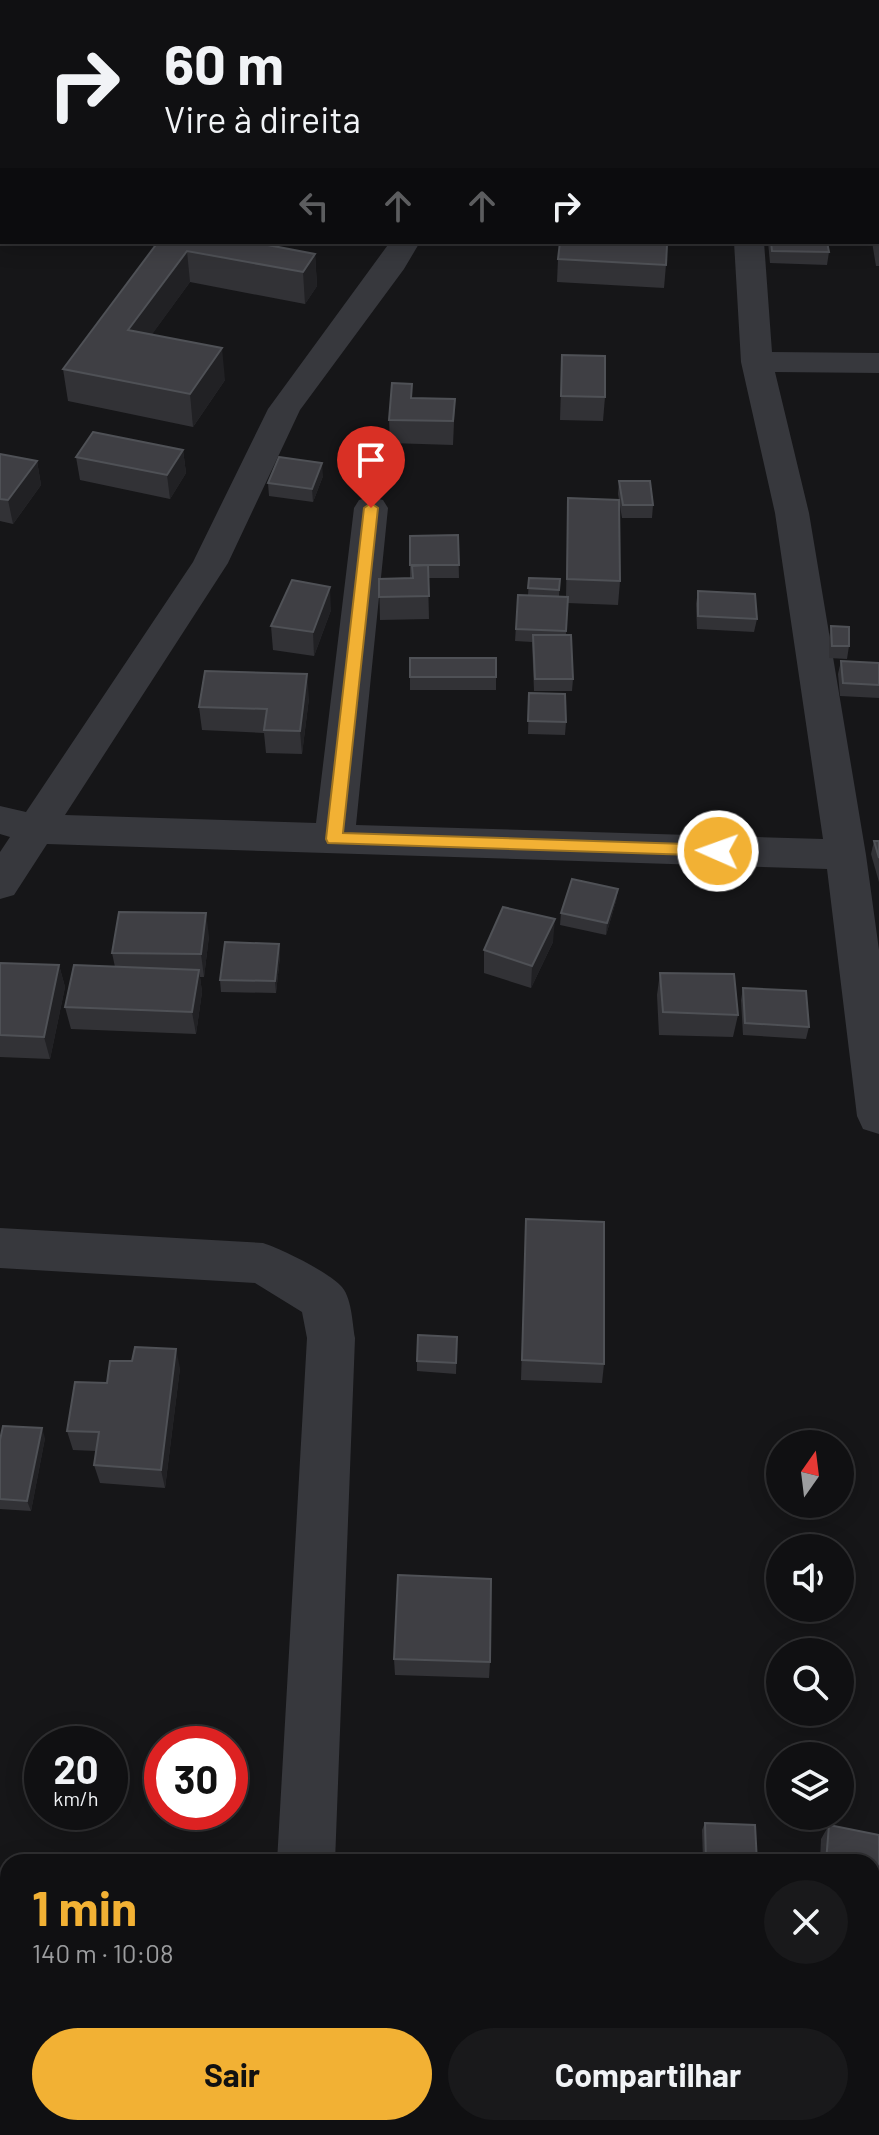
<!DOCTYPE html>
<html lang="pt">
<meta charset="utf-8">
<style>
:root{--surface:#101012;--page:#19191b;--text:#f1f3f6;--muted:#9c9d9f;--line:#303032;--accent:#f2b134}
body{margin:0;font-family:Barlow,sans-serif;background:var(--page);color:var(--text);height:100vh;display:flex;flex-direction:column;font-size:30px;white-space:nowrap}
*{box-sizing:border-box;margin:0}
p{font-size:26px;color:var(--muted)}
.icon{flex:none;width:44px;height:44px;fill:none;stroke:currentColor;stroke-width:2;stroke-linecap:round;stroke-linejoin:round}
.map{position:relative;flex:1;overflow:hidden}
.panel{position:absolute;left:0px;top:1854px;width:880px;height:282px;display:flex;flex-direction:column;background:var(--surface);border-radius:24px 24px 0 0;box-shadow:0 4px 20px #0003,0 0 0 2px var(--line)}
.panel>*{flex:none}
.banner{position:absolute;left:0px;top:0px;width:880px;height:244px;box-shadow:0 4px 20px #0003,0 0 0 2px var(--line);background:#101012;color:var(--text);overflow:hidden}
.needle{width:52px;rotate:14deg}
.controls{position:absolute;left:766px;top:1430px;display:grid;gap:16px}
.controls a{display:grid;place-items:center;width:88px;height:88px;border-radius:50%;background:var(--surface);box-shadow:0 4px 20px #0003,0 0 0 2px var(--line);font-size:40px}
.speed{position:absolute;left:24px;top:1726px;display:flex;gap:16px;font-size:40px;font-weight:700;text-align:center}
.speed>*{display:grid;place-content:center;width:104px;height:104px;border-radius:50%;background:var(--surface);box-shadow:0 4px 20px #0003,0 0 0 2px var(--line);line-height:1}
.speed small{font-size:20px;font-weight:400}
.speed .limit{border:12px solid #d22;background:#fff;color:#111}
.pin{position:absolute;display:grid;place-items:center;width:68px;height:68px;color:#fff;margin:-82px -34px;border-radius:50% 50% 50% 0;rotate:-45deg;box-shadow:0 0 8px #0007}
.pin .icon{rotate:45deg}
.me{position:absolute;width:88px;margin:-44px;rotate:272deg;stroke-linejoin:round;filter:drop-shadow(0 0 6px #0008)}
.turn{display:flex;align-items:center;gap:28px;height:168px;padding:0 32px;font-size:36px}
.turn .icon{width:104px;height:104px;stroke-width:2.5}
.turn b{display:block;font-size:56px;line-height:68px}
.lanes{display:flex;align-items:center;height:76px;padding:0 32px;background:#0003;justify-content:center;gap:40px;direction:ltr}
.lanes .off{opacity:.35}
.round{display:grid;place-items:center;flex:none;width:84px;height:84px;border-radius:42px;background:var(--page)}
.headline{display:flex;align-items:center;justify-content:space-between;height:136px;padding:0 32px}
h1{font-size:48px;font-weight:700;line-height:60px;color:var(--accent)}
.cta{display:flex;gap:16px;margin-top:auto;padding:16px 32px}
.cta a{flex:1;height:92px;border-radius:48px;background:var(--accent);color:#111;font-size:32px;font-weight:700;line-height:92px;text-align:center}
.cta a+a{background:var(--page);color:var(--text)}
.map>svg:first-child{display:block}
</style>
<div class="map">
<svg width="879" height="2135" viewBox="0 0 879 2135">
<rect width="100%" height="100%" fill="#161618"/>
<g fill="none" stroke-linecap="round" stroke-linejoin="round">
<g fill="#37383d" fill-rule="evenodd">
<path d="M 714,0 L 740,0 L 741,2 L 715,2 Z"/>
<rect x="878" y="161" width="1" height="18"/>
<path d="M 390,242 L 420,242 L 404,269 L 300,410 L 228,563 L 65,815 L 316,823 L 354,508 L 359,500 L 371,497 L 383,500 L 388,508 L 356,825 L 823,839 L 775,513 L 741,362 L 734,242 L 764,242 L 772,352 L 879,353 L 879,373 L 775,372 L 809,513 L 866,855 L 879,950 L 879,1134 L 863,1129 L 857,1116 L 827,869 L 47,844 L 14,895 L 0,899 L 0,852 L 10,837 L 0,834 L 0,806 L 26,812 L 193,562 L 268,409 Z"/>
<path d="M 0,1228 L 263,1243 C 282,1249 326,1271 340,1285 C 352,1296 352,1322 355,1338 L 335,1862 L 277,1862 L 307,1338 L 302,1312 L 255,1283 L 0,1268 Z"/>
</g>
</g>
<g fill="#323236">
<path d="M 340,0 L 372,0 L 371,2 L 353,2 Z"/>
<rect x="386" y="0" width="85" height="2"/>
<rect x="823" y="0" width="51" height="2"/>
<rect x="0" y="163" width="2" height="23"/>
<path d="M 878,216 L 879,216 L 879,266 L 876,266 L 872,242 L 878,242 Z"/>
<path d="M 158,242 L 315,254 L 317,286 L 305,304 L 190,282 L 152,334 L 225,380 L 193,427 L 68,401 L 63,369 Z"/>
<path d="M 768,242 L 827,242 L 829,252 L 827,265 L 770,263 Z"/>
<path d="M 558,259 L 666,265 L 664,288 L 557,282 Z"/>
<path d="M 562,355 L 605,397 L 603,421 L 560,420 Z"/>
<path d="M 412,384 L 412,398 L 455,399 L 453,445 L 390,443 L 389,420 Z"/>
<path d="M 183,450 L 186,473 L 170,499 L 80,480 L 76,457 Z"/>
<path d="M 0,454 L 37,461 L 41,485 L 13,524 L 0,521 Z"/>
<path d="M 323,476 L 313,502 L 269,496 L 268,483 Z"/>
<path d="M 619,481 L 653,505 L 652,518 L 622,518 L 618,494 Z"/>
<path d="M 568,498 L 620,581 L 618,605 L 567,603 L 566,635 L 573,679 L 572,691 L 534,691 L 532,642 L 515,641 L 518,595 L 528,595 L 529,578 L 560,579 L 559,596 L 566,597 Z"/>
<path d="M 458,535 L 459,578 L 428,578 L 429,619 L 380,620 L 379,579 L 410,578 L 410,536 Z"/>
<path d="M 698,591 L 757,619 L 754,632 L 697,629 L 696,604 Z"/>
<path d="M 331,610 L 314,656 L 273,650 L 271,626 Z"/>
<path d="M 831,626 L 849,646 L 847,659 L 829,658 L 829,639 Z"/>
<path d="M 410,658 L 496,677 L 496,690 L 410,690 Z"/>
<path d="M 841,661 L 879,663 L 879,698 L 840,696 L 838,674 Z"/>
<path d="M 529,693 L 566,722 L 565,735 L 528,734 Z"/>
<path d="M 309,698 L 302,754 L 266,753 L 264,733 L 202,730 L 199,707 Z"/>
<path d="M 874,841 L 879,841 L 879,882 L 871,854 Z"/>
<path d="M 618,889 L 616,901 L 606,935 L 560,925 L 561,913 Z"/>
<path d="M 209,936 L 204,977 L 200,977 L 202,992 L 196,1034 L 71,1029 L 65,1007 L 115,967 L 112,953 Z"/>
<path d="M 553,942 L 531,988 L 484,973 L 484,950 Z"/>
<path d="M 279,944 L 280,956 L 276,993 L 221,992 L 220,980 Z"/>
<path d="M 0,963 L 59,965 L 65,987 L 50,1059 L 0,1057 Z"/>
<path d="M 660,973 L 738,1015 L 733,1037 L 659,1035 L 657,995 Z"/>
<path d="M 743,988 L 809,1027 L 806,1039 L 743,1035 L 741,1000 Z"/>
<path d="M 526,1219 L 604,1364 L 602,1383 L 521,1380 Z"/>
<path d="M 457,1337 L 456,1374 L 417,1371 L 417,1361 Z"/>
<path d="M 180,1368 L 165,1488 L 100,1483 L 94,1465 L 96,1451 L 73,1450 L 67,1431 L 107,1383 Z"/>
<path d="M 45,1438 L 31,1511 L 0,1509 L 0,1440 Z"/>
<path d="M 394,1659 L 490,1662 L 489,1678 L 395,1675 Z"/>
<path d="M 705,1823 L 757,1862 L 703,1862 L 702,1830 Z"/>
<path d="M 829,1825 L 879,1835 L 879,1924 L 872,1923 L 872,1862 L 820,1862 L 821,1839 Z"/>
<path d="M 523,2128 L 561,2128 L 561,2132 L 560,2135 L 522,2134 Z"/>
</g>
<g fill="#212124">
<path d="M 187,251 L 190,282 L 132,362 L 128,330 Z"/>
<path d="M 315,254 L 317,286 L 305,304 L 303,272 Z"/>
<path d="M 222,348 L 225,380 L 193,427 L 190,394 Z"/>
<path d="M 183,450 L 186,473 L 170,499 L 167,475 Z"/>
<path d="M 37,461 L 41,485 L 13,524 L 8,500 Z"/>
<path d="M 322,463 L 323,476 L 313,502 L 312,489 Z"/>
<path d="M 330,587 L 331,610 L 314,656 L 313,632 Z"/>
<path d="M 307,674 L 309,698 L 302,754 L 300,731 Z"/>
<path d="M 618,889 L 616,901 L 606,935 L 607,923 Z"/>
<path d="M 206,913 L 209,936 L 204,977 L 201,954 Z"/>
<path d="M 555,919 L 553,942 L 531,988 L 532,966 Z"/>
<path d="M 279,944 L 280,956 L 276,993 L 275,981 Z"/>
<path d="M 59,965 L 65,987 L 50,1059 L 44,1037 Z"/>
<path d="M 199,970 L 202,992 L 196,1034 L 192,1012 Z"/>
<path d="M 176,1349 L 180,1368 L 165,1488 L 161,1470 Z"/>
<path d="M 42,1428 L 45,1438 L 31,1511 L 27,1501 Z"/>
</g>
<g fill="#3f3f44" stroke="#4f5156" stroke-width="2">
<rect x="0" y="163" width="2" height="11"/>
<path d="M 158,242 L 252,242 L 315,254 L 303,272 L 187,251 L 128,330 L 222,348 L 190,394 L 63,369 Z"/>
<path d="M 560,242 L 615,242 L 667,245 L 666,265 L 558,259 Z"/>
<path d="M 771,242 L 827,242 L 829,252 L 772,251 Z"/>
<path d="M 562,355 L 605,356 L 605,397 L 561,396 Z"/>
<path d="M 392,383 L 412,384 L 411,398 L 455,399 L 453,421 L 389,420 Z"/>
<path d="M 93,432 L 183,450 L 167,475 L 76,457 Z"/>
<path d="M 0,454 L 37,461 L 8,500 L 0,499 Z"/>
<path d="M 279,457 L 322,463 L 312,489 L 268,483 Z"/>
<path d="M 619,481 L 650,481 L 653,505 L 623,505 Z"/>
<path d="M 568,498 L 619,500 L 620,581 L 567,579 Z"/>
<path d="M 458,535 L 459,565 L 410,565 L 410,536 Z"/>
<path d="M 428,565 L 429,596 L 379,597 L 379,579 L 413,578 L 412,566 Z"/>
<path d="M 529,578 L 560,579 L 559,590 L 528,588 Z"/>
<path d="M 292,580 L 330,587 L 313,632 L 271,626 Z"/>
<path d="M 698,591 L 755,594 L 757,619 L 698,616 Z"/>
<path d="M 518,595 L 568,597 L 566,631 L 516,629 Z"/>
<path d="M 831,626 L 849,627 L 849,646 L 832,646 Z"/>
<path d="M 533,635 L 571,635 L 573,679 L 535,679 Z"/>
<rect x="410" y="658" width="86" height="19"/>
<path d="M 841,661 L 879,663 L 879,685 L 843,683 Z"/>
<path d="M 205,671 L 307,674 L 300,731 L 264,730 L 267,709 L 199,707 Z"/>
<path d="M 529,693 L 565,694 L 566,722 L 528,721 Z"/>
<path d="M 874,841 L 879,841 L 879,858 Z"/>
<path d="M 572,879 L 618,889 L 607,923 L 561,913 Z"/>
<path d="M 503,907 L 555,919 L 532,966 L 484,950 Z"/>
<path d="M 119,912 L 206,913 L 201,954 L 112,953 Z"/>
<path d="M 225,942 L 279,944 L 275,981 L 220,980 Z"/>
<path d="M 0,963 L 59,965 L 44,1037 L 0,1035 Z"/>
<path d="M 74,965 L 199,970 L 192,1012 L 65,1007 Z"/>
<path d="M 660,973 L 734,974 L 738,1015 L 663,1012 Z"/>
<path d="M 743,988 L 806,991 L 809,1027 L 745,1023 Z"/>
<path d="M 526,1219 L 604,1222 L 604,1364 L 522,1360 Z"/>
<path d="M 418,1335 L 457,1337 L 456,1363 L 417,1361 Z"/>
<path d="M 135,1347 L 176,1349 L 161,1470 L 94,1465 L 99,1432 L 67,1431 L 75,1382 L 107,1383 L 110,1361 L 132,1361 Z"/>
<path d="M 3,1426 L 42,1428 L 27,1501 L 0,1499 L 0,1440 Z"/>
<path d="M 398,1575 L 491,1579 L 490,1662 L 394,1659 Z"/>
<path d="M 705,1823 L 755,1825 L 757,1862 L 706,1862 Z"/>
<path d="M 829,1825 L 879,1835 L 879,1910 L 872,1909 L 872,1862 L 826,1862 Z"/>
<path d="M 523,2128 L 561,2128 L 561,2132 L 523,2129 Z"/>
</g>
<path fill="#f2b134" stroke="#9d7322" stroke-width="2" d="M 371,503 L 378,508 L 343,833 L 718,845 L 724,847 L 726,851 L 724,856 L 328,843 L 326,839 L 364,508 Z"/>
</svg>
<div class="controls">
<a><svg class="needle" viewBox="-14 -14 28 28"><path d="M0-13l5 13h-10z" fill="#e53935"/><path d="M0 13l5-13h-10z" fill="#9c9d9f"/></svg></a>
<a><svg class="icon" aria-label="sound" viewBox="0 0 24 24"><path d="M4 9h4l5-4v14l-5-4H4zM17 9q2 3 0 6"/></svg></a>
<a><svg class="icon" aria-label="search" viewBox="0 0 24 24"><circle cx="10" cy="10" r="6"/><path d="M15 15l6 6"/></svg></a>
<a><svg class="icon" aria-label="layers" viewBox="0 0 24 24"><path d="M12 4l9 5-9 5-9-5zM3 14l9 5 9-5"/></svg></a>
</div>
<div class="speed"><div>20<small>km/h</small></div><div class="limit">30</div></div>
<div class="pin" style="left:371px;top:508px;background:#d93025"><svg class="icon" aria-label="arrive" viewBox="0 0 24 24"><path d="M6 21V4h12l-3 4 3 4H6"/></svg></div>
<svg class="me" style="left:718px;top:851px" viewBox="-20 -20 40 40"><circle r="17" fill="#f2b134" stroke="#fff" stroke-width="3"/><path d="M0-11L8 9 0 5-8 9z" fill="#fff"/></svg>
<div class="banner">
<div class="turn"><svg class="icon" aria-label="right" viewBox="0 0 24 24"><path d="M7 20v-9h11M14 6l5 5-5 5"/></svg><div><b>60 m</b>Vire à direita</div></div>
<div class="lanes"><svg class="icon off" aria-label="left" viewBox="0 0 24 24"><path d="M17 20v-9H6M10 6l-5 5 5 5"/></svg><svg class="icon off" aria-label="ahead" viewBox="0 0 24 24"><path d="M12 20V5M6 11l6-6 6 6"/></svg><svg class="icon off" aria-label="ahead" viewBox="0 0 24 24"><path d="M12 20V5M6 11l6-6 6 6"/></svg><svg class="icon" aria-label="right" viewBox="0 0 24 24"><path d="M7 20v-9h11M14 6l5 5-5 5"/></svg></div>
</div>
<section class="panel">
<div class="headline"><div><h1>1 min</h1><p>140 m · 10:08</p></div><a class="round"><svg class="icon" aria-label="close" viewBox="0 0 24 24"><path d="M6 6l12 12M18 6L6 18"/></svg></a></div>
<div class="cta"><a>Sair</a><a>Compartilhar</a></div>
</section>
</div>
